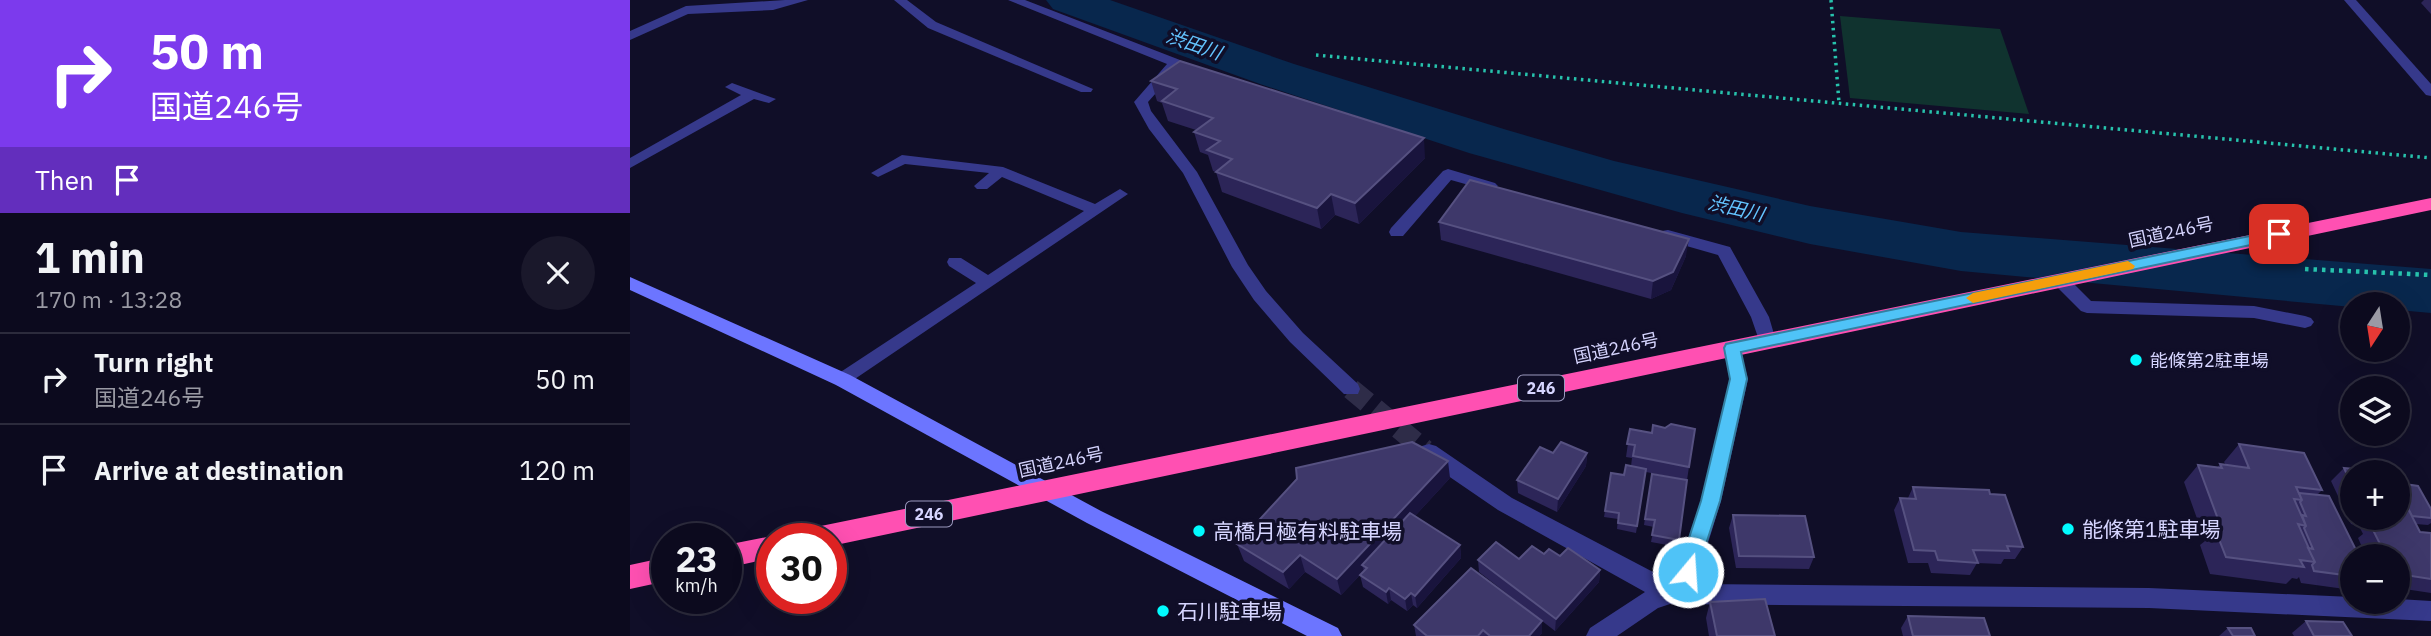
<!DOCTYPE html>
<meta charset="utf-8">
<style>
:root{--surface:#0c0a1e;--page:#1a182b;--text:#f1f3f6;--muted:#9a9aa4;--line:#2c2b3c}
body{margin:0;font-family:"IBM Plex Sans","Noto Sans JP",sans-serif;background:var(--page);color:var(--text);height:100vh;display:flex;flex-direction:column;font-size:26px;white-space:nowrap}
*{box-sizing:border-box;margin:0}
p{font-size:23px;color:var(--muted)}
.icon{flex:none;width:38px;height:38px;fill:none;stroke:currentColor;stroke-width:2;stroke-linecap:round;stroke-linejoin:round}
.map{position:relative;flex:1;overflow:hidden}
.sheet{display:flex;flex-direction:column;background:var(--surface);width:630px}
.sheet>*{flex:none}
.guide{background:#7c3aed;color:#fff;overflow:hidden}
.needle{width:46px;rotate:192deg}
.buttons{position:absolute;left:1710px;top:292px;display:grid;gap:14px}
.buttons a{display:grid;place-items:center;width:70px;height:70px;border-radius:50%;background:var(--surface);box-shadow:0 7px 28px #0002,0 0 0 2px var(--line);font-size:35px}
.speed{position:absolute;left:21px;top:523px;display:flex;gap:14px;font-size:35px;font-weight:700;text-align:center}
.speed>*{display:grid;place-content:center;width:91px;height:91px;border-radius:50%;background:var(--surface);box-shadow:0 7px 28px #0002,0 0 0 2px var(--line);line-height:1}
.speed small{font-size:18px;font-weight:400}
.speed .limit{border:10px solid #d22;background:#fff;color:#111}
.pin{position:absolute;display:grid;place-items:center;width:60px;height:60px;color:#fff;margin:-30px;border-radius:14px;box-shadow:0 4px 10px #0006}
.me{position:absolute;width:77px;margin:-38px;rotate:18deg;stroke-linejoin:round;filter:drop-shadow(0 0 5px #0008)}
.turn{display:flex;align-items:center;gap:24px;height:147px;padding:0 35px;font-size:32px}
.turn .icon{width:91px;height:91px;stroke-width:2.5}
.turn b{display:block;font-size:49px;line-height:60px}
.then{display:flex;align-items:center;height:66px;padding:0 35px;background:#0003;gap:14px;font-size:26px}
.round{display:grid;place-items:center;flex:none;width:74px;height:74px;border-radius:37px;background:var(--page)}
.summary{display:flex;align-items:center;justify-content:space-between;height:119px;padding:0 35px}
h1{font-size:42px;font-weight:700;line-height:52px}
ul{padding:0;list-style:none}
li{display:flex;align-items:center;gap:21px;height:91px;padding:0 35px;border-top:2px solid var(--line)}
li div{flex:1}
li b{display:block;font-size:26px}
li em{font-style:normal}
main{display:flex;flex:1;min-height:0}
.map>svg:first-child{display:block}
</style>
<main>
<section class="sheet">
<div class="guide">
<div class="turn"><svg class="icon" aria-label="right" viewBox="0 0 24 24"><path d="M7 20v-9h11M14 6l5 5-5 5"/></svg><div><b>50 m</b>国道246号</div></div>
<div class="then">Then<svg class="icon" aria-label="arrive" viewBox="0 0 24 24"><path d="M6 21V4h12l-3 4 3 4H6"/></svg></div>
</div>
<div class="summary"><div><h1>1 min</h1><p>170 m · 13:28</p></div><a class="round"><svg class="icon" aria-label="close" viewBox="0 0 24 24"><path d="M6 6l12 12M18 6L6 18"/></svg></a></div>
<ul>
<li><svg class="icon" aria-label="right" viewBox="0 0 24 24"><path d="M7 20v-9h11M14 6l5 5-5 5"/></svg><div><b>Turn right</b><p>国道246号</p></div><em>50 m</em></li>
<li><svg class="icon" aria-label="arrive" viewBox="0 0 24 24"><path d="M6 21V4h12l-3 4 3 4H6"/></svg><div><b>Arrive at destination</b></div><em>120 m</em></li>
</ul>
</section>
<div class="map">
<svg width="1801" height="636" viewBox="0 0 1801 636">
<rect width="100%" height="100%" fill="#100e28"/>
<path fill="#10332f" d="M 1210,16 L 1370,29 L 1399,114 L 1220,98 Z"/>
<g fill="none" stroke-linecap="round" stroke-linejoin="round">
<path fill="#08274d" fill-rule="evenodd" d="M 416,0 L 480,0 L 664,64 L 877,130 L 984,161 L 1180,206 L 1331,232 L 1801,269 L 1801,313 L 1768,310 L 1768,304 L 1722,307 L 1331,271 L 1180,244 L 1052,213 L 839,153 L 630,84 L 423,9 Z"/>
<path stroke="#2e2c48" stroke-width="21" stroke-dasharray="21 10" stroke-linecap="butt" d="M 721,389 L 795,450"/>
<g stroke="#27c2ac" stroke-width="3.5" stroke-dasharray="2.5 4.5" stroke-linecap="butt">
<path d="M 1201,0 L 1209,103"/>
<path d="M 686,55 L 1801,158"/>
</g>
<path stroke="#27c2ac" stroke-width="4.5" stroke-dasharray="3.5 5" stroke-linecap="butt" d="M 1675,269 L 1801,275"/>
<g fill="#36398b" fill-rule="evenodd">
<path d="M 155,0 L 178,0 L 143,10 L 58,14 L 0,40 L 0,31 L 56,6 Z"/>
<path d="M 264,0 L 277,0 L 306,22 L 463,89 L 461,92 L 451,92 L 298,28 Z"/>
<path d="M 102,83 L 146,99 L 139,103 L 124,99 L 0,168 L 0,158 L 111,95 L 95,87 Z"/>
<path d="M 272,155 L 373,167 L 465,204 L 490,189 L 498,194 L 213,387 L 206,385 L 204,380 L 206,375 L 346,283 L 319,266 L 317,262 L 319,258 L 331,258 L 358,275 L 454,211 L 372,177 L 357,189 L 347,189 L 344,186 L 359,173 L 275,164 L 248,177 L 241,173 Z"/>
<path d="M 818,169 L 865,183 L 868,186 L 860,191 L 821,180 L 773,236 L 761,236 L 759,232 L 761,228 L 813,171 Z"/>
<path d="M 1038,230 L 1100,247 L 1139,317 L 1146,341 L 1143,346 L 1131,346 L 1121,317 L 1088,255 L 1032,239 L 1030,235 L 1032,231 Z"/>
<path d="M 1430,274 L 1436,276 L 1461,301 L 1624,306 L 1675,316 L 1681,318 L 1684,322 L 1681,326 L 1675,328 L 1624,318 L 1457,313 L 1451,311 L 1424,284 L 1422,280 L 1424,276 Z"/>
</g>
<g fill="#36398b" fill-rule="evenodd">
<path d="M 378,0 L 395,0 L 550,60 L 550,66 L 518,102 L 521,111 L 567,172 L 618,265 L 636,291 L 673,333 L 728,384 L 730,389 L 728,394 L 714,394 L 660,342 L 624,300 L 602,267 L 553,173 L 519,129 L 504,102 L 537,64 Z"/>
<path d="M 1714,0 L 1726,0 L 1801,84 L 1801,96 L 1796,95 Z"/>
<path d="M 1102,341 L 1108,343 L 1118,379 L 1091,501 L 1069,572 L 1069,584 L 1519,588 L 1722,597 L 1722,602 L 1768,602 L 1768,599 L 1801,601 L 1801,621 L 1519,608 L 1040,604 L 1028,608 L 987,636 L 956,636 L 960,628 L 1015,592 L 868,510 L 792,458 L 789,452 L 792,446 L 799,444 L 806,446 L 882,498 L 1046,584 L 1047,572 L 1071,501 L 1100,379 L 1093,348 L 1096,343 Z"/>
</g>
<path fill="#6c75ff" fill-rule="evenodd" d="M 0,277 L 220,375 L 471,511 L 708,628 L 712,636 L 677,636 L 457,523 L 206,385 L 0,290 Z"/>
<g fill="#ff50b2" fill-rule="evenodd">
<path d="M 1801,198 L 1801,210 L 201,546 L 201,539 L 168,539 L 172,531 L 181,528 Z"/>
<path d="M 142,536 L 151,539 L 142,539 L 142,558 L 96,568 L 96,545 Z"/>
<path d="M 37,557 L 37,581 L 0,589 L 0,565 Z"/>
</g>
</g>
<g fill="#2c2558">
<path d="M 1794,0 L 1801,0 L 1801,14 L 1791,3 Z"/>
<path d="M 521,81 L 795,158 L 729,224 L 705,215 L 691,229 L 592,192 L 586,172 L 583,171 L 578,155 L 570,152 L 564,132 L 566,130 L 538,121 L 532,103 L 527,101 Z"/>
<path d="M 809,222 L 1056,256 L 1041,290 L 1021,299 L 811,240 Z"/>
<path d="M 1000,429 L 1059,467 L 1057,480 L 1016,472 L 1006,533 L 987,529 L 988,519 L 974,517 L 975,511 L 994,475 L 1001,466 L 1002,458 L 996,457 Z"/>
<path d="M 1609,444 L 1692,490 L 1687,495 L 1722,556 L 1722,590 L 1671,583 L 1669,577 L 1667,579 L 1662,578 L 1656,584 L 1580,574 L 1570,545 L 1575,541 L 1554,482 L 1568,465 L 1587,468 L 1590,464 L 1596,465 L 1594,462 Z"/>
<path d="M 923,453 L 957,453 L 956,466 L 927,512 L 888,493 L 887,480 Z"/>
<path d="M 1714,468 L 1722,472 L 1722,518 L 1768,518 L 1801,509 L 1801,523 L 1798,525 L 1786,524 L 1790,532 L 1801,533 L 1801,593 L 1768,588 L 1768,556 L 1736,556 L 1728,538 L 1733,534 L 1729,526 L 1721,524 L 1701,481 Z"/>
<path d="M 1022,474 L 1049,540 L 1048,547 L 1021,542 L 1024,527 L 1014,525 Z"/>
<path d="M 820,478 L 785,516 L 830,545 L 831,558 L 787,608 L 783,605 L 777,611 L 761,600 L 758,604 L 733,587 L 730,575 L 734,571 L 711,595 L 675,572 L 659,589 L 614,561 L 607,544 Z"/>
<path d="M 1283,487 L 1360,494 L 1393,547 L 1385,559 L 1374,559 L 1371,564 L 1347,563 L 1340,575 L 1301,573 L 1298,563 L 1278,563 L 1264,510 L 1270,498 L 1278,498 Z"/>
<path d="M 1103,515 L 1184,557 L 1179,569 L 1106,568 L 1099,528 Z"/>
<path d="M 914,554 L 930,556 L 970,570 L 969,582 L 925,631 L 849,572 L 848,560 L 889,559 Z"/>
<path d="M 1080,602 L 1145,636 L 1079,636 L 1076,618 Z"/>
<path d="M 1278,616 L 1360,636 L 1273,636 L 1271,628 Z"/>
<path d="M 1676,621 L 1722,636 L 1664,636 L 1662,633 Z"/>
<path d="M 784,625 L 912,633 L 909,636 L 786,636 Z"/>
<path d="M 1598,628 L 1625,636 L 1589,636 Z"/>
</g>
<g fill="#19143d">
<path d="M 794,138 L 795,158 L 729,224 L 725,203 Z"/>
<path d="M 701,194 L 705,215 L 691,229 L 687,208 Z"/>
<path d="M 1059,239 L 1056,256 L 1041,290 L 1021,299 L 1023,281 Z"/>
<path d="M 957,453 L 956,466 L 927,512 L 928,499 Z"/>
<path d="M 818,461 L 820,478 L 737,568 L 732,565 L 734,571 L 711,595 L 707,579 Z"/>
<path d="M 830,545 L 831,558 L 787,608 L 785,596 Z"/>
<path d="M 670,555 L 675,572 L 659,589 L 653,572 Z"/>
<path d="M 970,570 L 969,582 L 925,631 L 926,619 Z"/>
<path d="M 759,588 L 761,600 L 758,604 L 756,592 Z"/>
<path d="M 781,593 L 783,605 L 777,611 L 775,599 Z"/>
<path d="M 912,621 L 912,633 L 909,636 L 899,636 Z"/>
</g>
<g fill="#3e386a" stroke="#565181" stroke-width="2">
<path d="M 550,61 L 794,138 L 725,203 L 701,194 L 687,208 L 586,172 L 602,159 L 577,150 L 590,141 L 564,132 L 583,118 L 532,101 L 547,89 L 521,81 Z"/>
<path d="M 840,180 L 1059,239 L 1043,272 L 1023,281 L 809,222 Z"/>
<path d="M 1041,424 L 1065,429 L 1059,467 L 1003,456 L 1005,445 L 997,444 L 1000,429 L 1022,433 L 1023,425 L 1035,428 Z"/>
<path d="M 782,442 L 818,461 L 707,579 L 670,555 L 653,572 L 607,544 L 667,479 L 666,468 Z"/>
<path d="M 931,442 L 957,453 L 928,499 L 887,480 L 910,447 L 923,453 Z"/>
<path d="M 1609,444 L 1674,453 L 1692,490 L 1666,487 L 1672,500 L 1664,499 L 1676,526 L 1668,524 L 1685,562 L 1670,560 L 1674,567 L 1596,557 L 1585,529 L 1592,530 L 1568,465 L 1592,468 L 1590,464 L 1619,468 Z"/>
<path d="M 996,465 L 1016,469 L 1007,526 L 988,523 L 989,513 L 975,511 L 981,473 L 994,475 Z"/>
<path d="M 1714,468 L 1757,472 L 1722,472 L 1722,486 Z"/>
<path d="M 1022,474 L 1057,480 L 1049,540 L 1022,535 L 1025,520 L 1015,519 Z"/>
<path d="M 1768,483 L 1788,486 L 1801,509 L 1801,518 L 1782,516 L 1768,489 Z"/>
<path d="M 1283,487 L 1359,490 L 1360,494 L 1375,495 L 1393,547 L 1377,546 L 1379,551 L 1343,550 L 1348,563 L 1308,560 L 1305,551 L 1284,550 L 1270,498 L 1286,499 Z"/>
<path d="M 1768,489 L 1790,532 L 1801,533 L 1801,579 L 1768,574 L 1768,556 L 1756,556 L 1741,526 L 1749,527 L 1745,518 L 1768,518 Z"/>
<path d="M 1669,493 L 1699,496 L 1729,556 L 1722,556 L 1722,576 L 1684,571 L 1682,565 L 1685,562 L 1678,548 L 1683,549 L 1674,528 L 1676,526 L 1672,515 L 1676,516 L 1670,502 L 1672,500 Z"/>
<path d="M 780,513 L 830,545 L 785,596 L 781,593 L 775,599 L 759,588 L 756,592 L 730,575 L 737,568 L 732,565 Z"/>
<path d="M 1103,515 L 1175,516 L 1184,557 L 1109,556 Z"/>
<path d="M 866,542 L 889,559 L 902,546 L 914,554 L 919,549 L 930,556 L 938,548 L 970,570 L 926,619 L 848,560 Z"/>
<path d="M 841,568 L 912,621 L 899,636 L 860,636 L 853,630 L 848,636 L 797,636 L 784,625 Z"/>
<path d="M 1135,599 L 1145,636 L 1087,636 L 1080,602 Z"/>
<path d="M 1278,616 L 1354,618 L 1360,636 L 1283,636 Z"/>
<path d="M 1676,621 L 1713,622 L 1722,636 L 1684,636 Z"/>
<path d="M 1598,628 L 1621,628 L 1625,636 L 1603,636 Z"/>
</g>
<path fill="#4fc3f7" stroke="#337fa1" stroke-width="2" d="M 1649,230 L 1656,234 L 1654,238 L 1111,352 L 1117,379 L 1090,501 L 1065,578 L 1058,580 L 1051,578 L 1048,572 L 1071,501 L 1100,379 L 1094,348 L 1096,344 Z"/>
<path fill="#f59e0b" d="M 1498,261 L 1505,266 L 1503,269 L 1343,303 L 1336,298 L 1343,293 Z"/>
<g fill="#01fbff" stroke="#100e28" stroke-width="2.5">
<circle cx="1506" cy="360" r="7"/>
<circle cx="1438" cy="529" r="7"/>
<circle cx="569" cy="531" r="7"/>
<circle cx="533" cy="611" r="7"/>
</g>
<g text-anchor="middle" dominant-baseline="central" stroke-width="7" stroke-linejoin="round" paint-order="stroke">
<g fill="#100e28" stroke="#9b99be" stroke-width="2">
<rect x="888" y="375.5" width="46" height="25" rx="5"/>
<rect x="276" y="501.5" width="46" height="25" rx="5"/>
</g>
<g font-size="16" font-weight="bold" fill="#d6d5ff">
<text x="911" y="388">246</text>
<text x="299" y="514">246</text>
</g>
<g font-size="18" fill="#d6d5ff" stroke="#100e28">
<text transform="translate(1541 232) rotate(-12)">国道246号</text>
<text transform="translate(986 348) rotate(-12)">国道246号</text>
<text transform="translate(431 462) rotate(-12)">国道246号</text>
</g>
<g font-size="18" fill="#d6d5ff" stroke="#100e28" text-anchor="start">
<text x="1520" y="360">能條第2駐車場</text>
</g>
<g font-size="19" font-style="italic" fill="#63c4ff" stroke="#100e28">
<text transform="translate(564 44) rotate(19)">渋田川</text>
<text transform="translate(1106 208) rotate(13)">渋田川</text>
</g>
<g font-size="21" fill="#d6d5ff" stroke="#100e28" text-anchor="start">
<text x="1452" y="529">能條第1駐車場</text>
<text x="583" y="531">高橋月極有料駐車場</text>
<text x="547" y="611">石川駐車場</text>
</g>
</g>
</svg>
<div class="buttons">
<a><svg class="needle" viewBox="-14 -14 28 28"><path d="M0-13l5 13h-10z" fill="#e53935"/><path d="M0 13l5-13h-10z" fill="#9a9aa4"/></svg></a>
<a><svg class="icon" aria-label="layers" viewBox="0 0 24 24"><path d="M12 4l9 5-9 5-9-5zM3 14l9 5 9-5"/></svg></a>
<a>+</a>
<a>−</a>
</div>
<div class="speed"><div>23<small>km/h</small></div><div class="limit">30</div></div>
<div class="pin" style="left:1649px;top:234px;background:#d93025"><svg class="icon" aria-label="arrive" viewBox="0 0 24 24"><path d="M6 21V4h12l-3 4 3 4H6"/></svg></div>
<svg class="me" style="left:1058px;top:572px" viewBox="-20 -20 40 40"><circle r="17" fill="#4fc3f7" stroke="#fff" stroke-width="3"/><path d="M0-11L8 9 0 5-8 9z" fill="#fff"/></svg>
</div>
</main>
